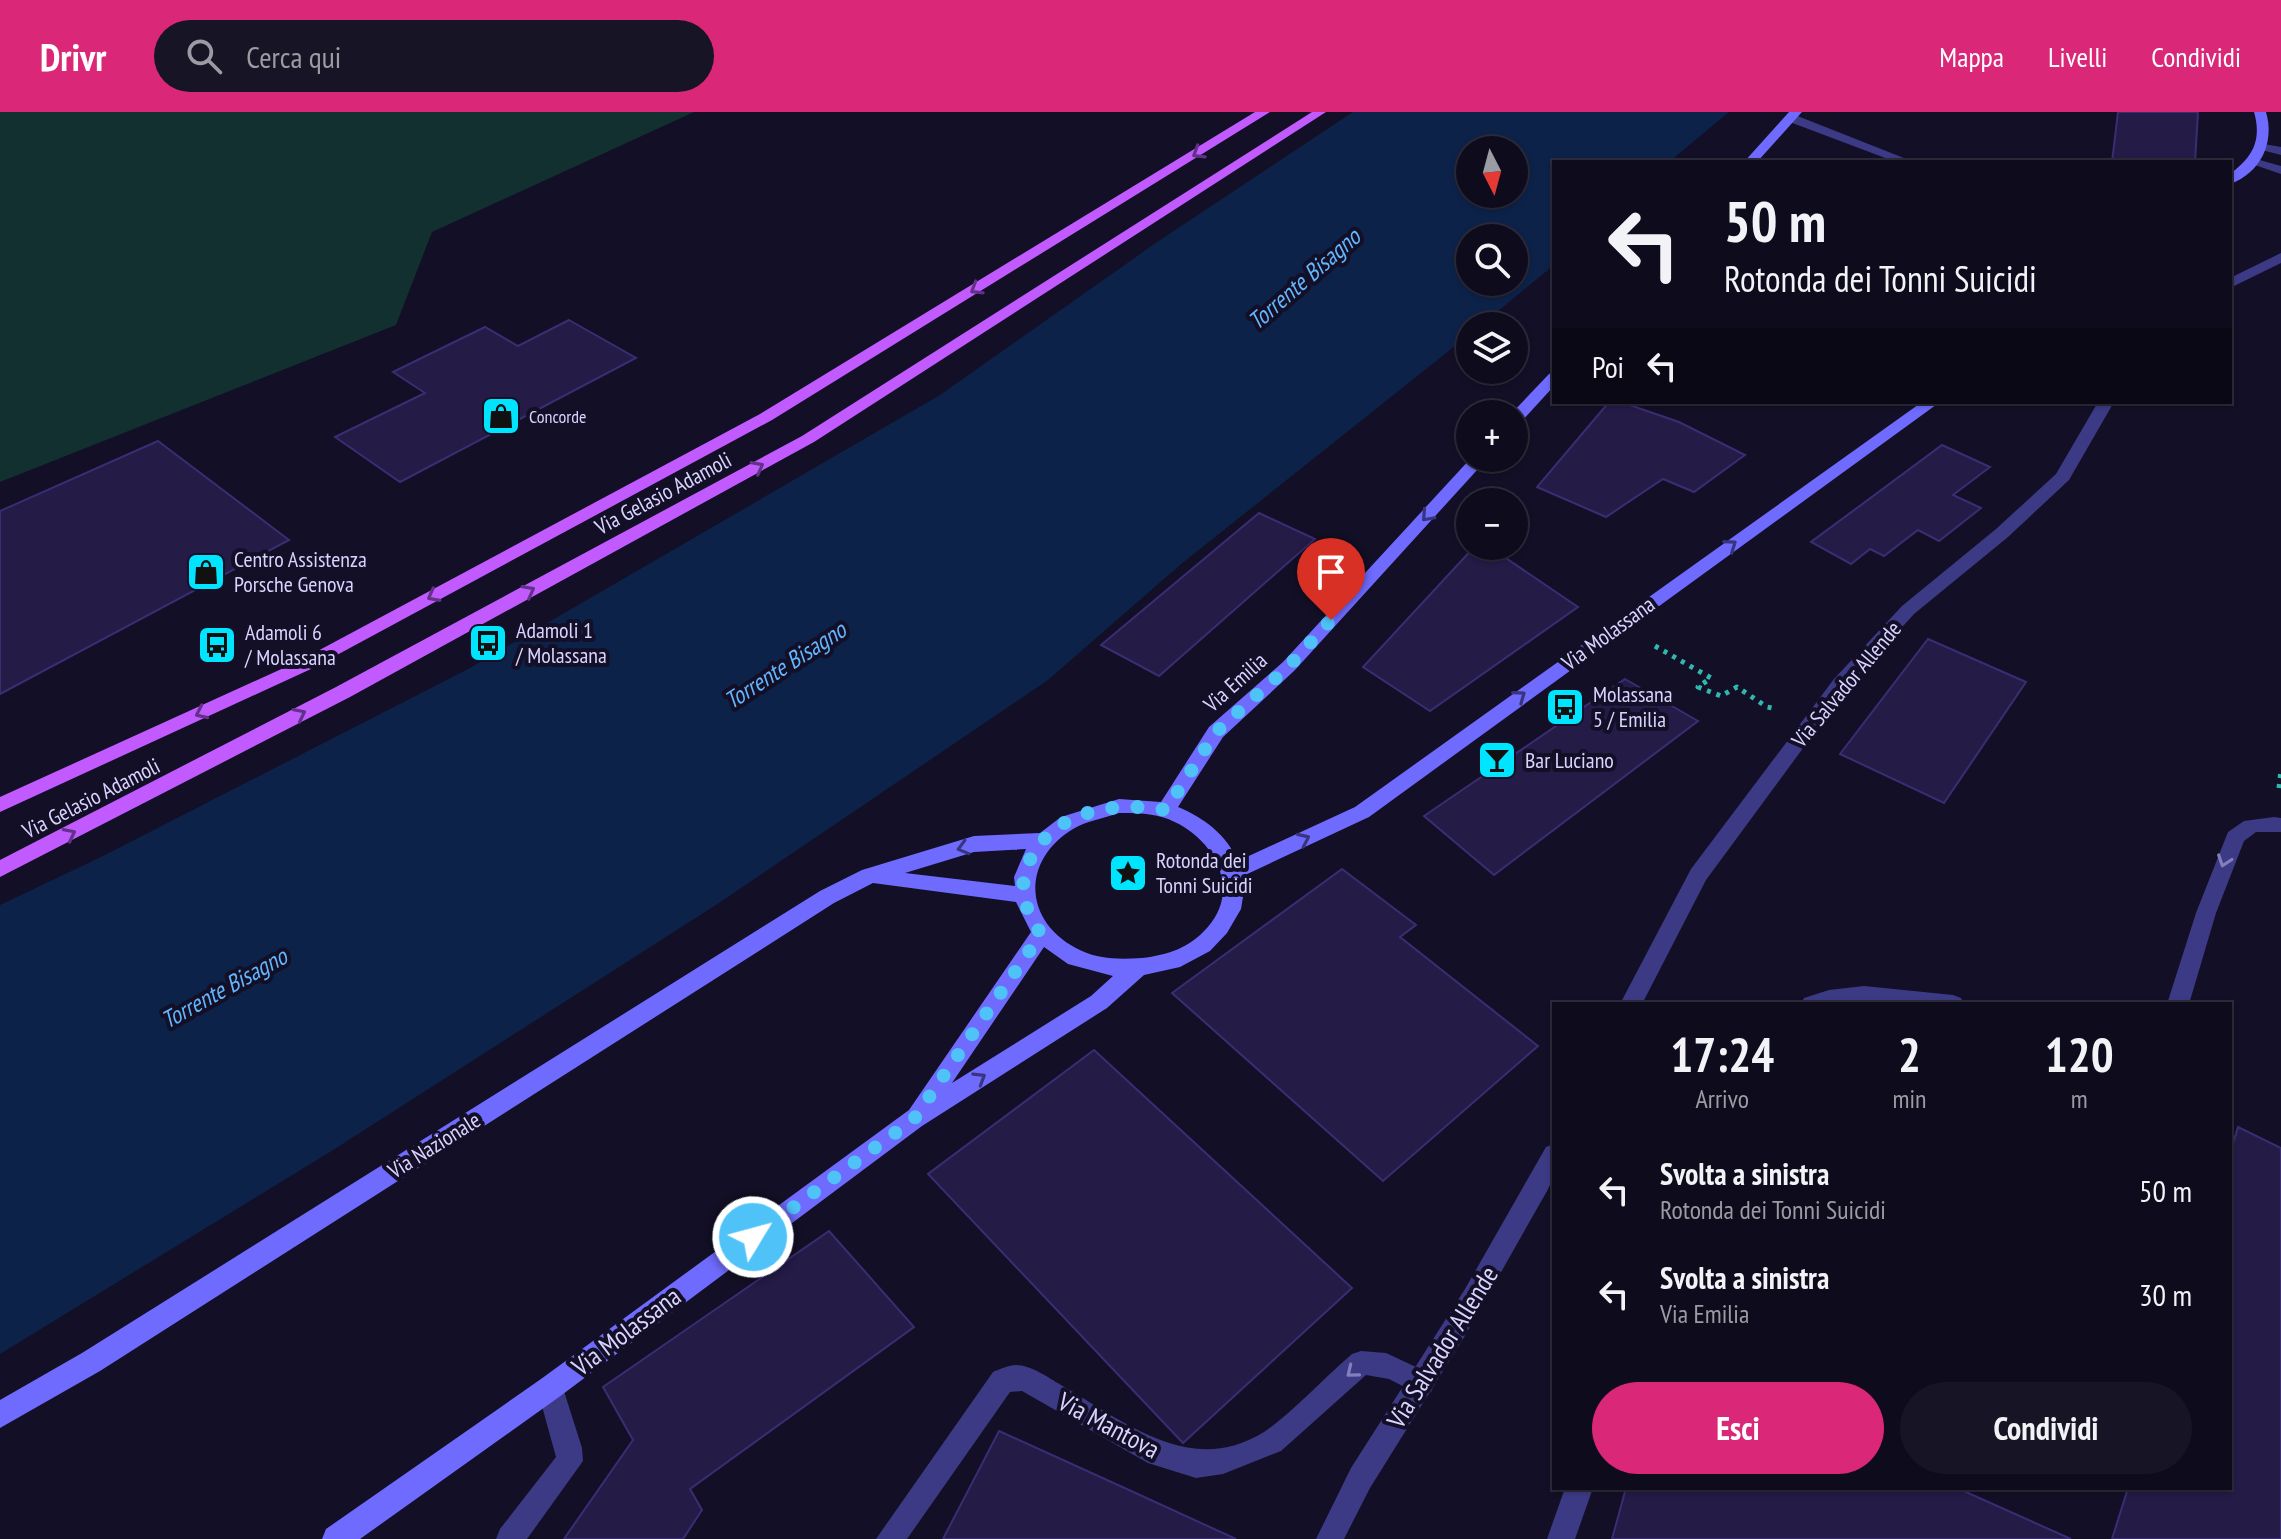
<!DOCTYPE html>
<html lang="it">
<meta charset="utf-8">
<style>
:root{--surface:#0e0b1c;--page:#171425;--text:#f1f3f6;--muted:#9b9ba3;--line:#2e2b3b;--accent:#db2777}
body{margin:0;font-family:"PT Sans Narrow",sans-serif;background:var(--page);color:var(--text);height:100vh;display:flex;flex-direction:column;font-size:30px;white-space:nowrap}
*{box-sizing:border-box;margin:0}
p{font-size:26px;color:var(--muted)}
.icon{flex:none;width:44px;height:44px;fill:none;stroke:currentColor;stroke-width:2;stroke-linecap:round;stroke-linejoin:round}
.map{position:relative;flex:1;overflow:hidden}
.details{position:absolute;left:1552px;top:890px;width:680px;height:488px;display:flex;flex-direction:column;background:var(--surface);border-radius:0px;box-shadow:0 2px 6px #0004,0 0 0 2px var(--line)}
.details>*{flex:none}
.hud{position:absolute;left:1552px;top:48px;width:680px;height:244px;border-radius:0px;box-shadow:0 2px 6px #0004,0 0 0 2px var(--line);background:#0e0b1c;color:var(--text);overflow:hidden}
.needle{width:52px;rotate:174deg}
.buttons{position:absolute;left:1456px;top:24px;display:grid;gap:16px}
.buttons a{display:grid;place-items:center;width:72px;height:72px;border-radius:50%;background:var(--surface);box-shadow:0 2px 6px #0004,0 0 0 2px var(--line);font-size:40px}
.pin{position:absolute;display:grid;place-items:center;width:68px;height:68px;color:#fff;margin:-82px -34px;border-radius:50% 50% 50% 0;rotate:-45deg;box-shadow:0 0 8px #0007}
.pin .icon{rotate:45deg}
.me{position:absolute;width:88px;margin:-44px;rotate:53deg;stroke-linejoin:round;filter:drop-shadow(0 0 6px #0008)}
.turn{display:flex;align-items:center;gap:28px;height:168px;padding:0 40px;font-size:36px}
.turn .icon{width:104px;height:104px;stroke-width:2.5}
.turn b{display:block;font-size:56px;line-height:68px}
.then{display:flex;align-items:center;height:76px;padding:0 40px;background:#0003;gap:16px;font-size:30px}
.eta{display:flex;justify-content:space-evenly;align-items:center;height:136px;text-align:center}
.eta b{font-size:48px;font-weight:700;line-height:56px}
.cta{display:flex;gap:16px;margin-top:auto;padding:16px 40px}
.cta a{flex:1;height:92px;border-radius:48px;background:var(--accent);color:#fff;font-size:32px;font-weight:700;line-height:92px;text-align:center}
.cta a+a{background:var(--page);color:var(--text)}
ul{padding:0;list-style:none}
li{display:flex;align-items:center;gap:24px;height:104px;padding:0 40px}
li div{flex:1}
li b{display:block;font-size:30px}
li em{font-style:normal}
header{display:flex;align-items:center;gap:48px;box-sizing:border-box;height:112px;padding:0 40px;background:var(--accent);color:#fff}
header strong{font-size:38px}
nav{display:flex;gap:44px;margin-inline-start:auto;font-size:28px}
.search{width:560px;height:72px;background:var(--page);display:flex;align-items:center;gap:20px;box-sizing:border-box;padding:0 28px;border-radius:44px;color:var(--muted);font-size:30px}
.map>svg:first-child{display:block}
</style>
<header>
<strong>Drivr</strong>
<div class="search"><svg class="icon" aria-label="search" viewBox="0 0 24 24"><circle cx="10" cy="10" r="6"/><path d="M15 15l6 6"/></svg>Cerca qui</div>
<nav><a>Mappa</a><a>Livelli</a><a>Condividi</a></nav>
</header>
<div class="map">
<svg width="2281" height="1427" viewBox="0 0 2281 1427">
<rect width="100%" height="100%" fill="#130f26"/>
<path fill="#12302f" d="M 0,0 L 694,0 L 432,120 L 396,213 L 0,370 Z"/>
<path fill="#0c2248" fill-rule="evenodd" d="M 1353,0 L 1729,0 L 1669,50 L 1554,50 L 1554,153 L 1480,214 L 1470,214 L 1470,222 L 1180,453 L 1048,568 L 719,791 L 330,1040 L 0,1242 L 0,793 L 103,744 L 468,557 L 940,283 L 1160,128 ZM 1470,38 L 1514,38 L 1514,82 L 1470,82 ZM 1470,126 L 1514,126 L 1514,170 L 1470,170 Z"/>
<g fill="#241b47" stroke="#3b2d73" stroke-width="2">
<path d="M 2118,0 L 2198,0 L 2195,50 L 2112,50 Z"/>
<path d="M 569,208 L 636,246 L 400,370 L 335,325 L 425,281 L 393,260 L 485,215 L 518,234 Z"/>
<path d="M 1609,290 L 1621,290 L 1679,310 L 1745,343 L 1694,380 L 1663,367 L 1606,405 L 1537,375 Z"/>
<path d="M 158,329 L 289,428 L 0,582 L 0,399 Z"/>
<path d="M 1942,333 L 1990,355 L 1953,383 L 1981,396 L 1939,429 L 1918,418 L 1884,444 L 1870,437 L 1851,452 L 1811,430 Z"/>
<path d="M 1259,401 L 1315,427 L 1159,564 L 1101,533 Z"/>
<path d="M 1475,434 L 1488,434 L 1578,495 L 1430,599 L 1363,555 Z"/>
<path d="M 1928,527 L 2026,570 L 1944,691 L 1840,642 Z"/>
<path d="M 1625,567 L 1698,609 L 1494,763 L 1424,704 Z"/>
<path d="M 1342,757 L 1416,813 L 1400,825 L 1538,934 L 1383,1069 L 1172,881 Z"/>
<path d="M 1094,938 L 1352,1176 L 1183,1331 L 928,1062 Z"/>
<path d="M 2238,1015 L 2281,1036 L 2281,1427 L 2112,1427 L 2128,1376 L 2230,1376 L 2230,1042 Z"/>
<path d="M 829,1119 L 914,1215 L 690,1377 L 702,1398 L 683,1427 L 564,1427 L 633,1328 L 603,1275 Z"/>
<path d="M 999,1319 L 1129,1378 L 1236,1427 L 943,1427 Z"/>
<path d="M 1626,1376 L 1957,1376 L 2071,1427 L 1612,1427 Z"/>
</g>
<g fill="none" stroke-linecap="round" stroke-linejoin="round">
<g stroke="#2fb8b0" stroke-width="5" stroke-dasharray="4 6" stroke-linecap="butt">
<path d="M 1655,534 L 1711,566 L 1698,575 L 1721,584 L 1737,575 L 1767,595 L 1777,597"/>
<path d="M 2279,676 L 2281,658"/>
</g>
<g fill="#3d3a85" fill-rule="evenodd">
<path d="M 1787,3 L 1795,3 L 1914,50 L 1896,50 L 1787,9 Z"/>
<path d="M 2258,31 L 2281,35 L 2281,43 L 2258,37 Z"/>
<path d="M 2274,705 L 2281,706 L 2281,720 L 2256,720 L 2244,729 L 2216,801 L 2189,892 L 2167,892 L 2196,801 L 2228,720 L 2244,709 Z"/>
<path d="M 1864,874 L 1953,883 L 1961,886 L 1964,892 L 1801,892 L 1804,886 L 1829,878 Z"/>
<path d="M 1565,1376 L 1593,1376 L 1575,1427 L 1547,1427 Z"/>
</g>
<g fill="#3d3a85" fill-rule="evenodd">
<path d="M 1361,1239 L 1386,1241 L 1431,1262 L 1435,1271 L 1431,1280 L 1422,1284 L 1389,1267 L 1366,1263 L 1281,1339 L 1223,1362 L 1196,1366 L 1148,1351 L 1022,1279 L 1010,1280 L 907,1427 L 876,1427 L 993,1260 C 1000,1257 1009,1253 1016,1253 C 1031,1253 1049,1266 1061,1273 C 1124,1309 1190,1366 1264,1320 C 1292,1301 1325,1265 1352,1242 Z"/>
<path d="M 550,1263 L 559,1267 L 563,1276 L 582,1336 L 583,1349 L 527,1427 L 496,1427 L 500,1417 L 556,1345 L 537,1276 L 541,1267 Z"/>
</g>
<g fill="#3d3a85" fill-rule="evenodd">
<path d="M 2249,45 L 2281,54 L 2281,62 L 2249,51 Z"/>
<path d="M 2281,141 L 2281,151 L 2230,176 L 2230,166 Z"/>
<path d="M 2098,290 L 2114,290 L 2069,368 L 2008,425 L 1914,502 L 1848,575 L 1706,768 L 1642,892 L 1620,892 L 1691,757 L 1834,567 L 1902,494 L 1996,417 L 2056,362 Z"/>
<path d="M 1554,1032 L 1554,1065 L 1547,1079 L 1466,1222 L 1370,1376 L 1344,1427 L 1316,1427 L 1351,1356 L 1465,1177 L 1546,1035 Z"/>
</g>
<g fill="#6f6bff" fill-rule="evenodd">
<path d="M 1789,0 L 1802,0 L 1757,50 L 1744,50 Z"/>
<path d="M 2254,0 L 2266,0 C 2275,30 2261,61 2230,72 L 2230,62 C 2253,45 2262,28 2254,0 Z"/>
<path d="M 1554,260 L 1554,274 L 1520,311 L 1514,313 L 1514,302 L 1511,302 L 1549,262 Z"/>
<path d="M 1922,290 L 1940,290 L 1369,705 L 1243,764 L 1244,779 L 1241,797 L 1227,821 L 1210,839 L 1180,855 L 1144,863 L 1107,896 L 922,1014 L 559,1285 L 360,1427 L 322,1427 L 326,1417 L 541,1267 L 909,998 L 1031,820 L 1016,790 L 873,771 L 834,791 L 100,1259 L 0,1316 L 0,1288 L 82,1241 L 820,779 L 862,758 L 974,724 L 1040,721 L 1061,705 L 1119,687 L 1161,690 L 1209,615 L 1283,550 L 1471,346 L 1488,346 L 1295,558 L 1223,625 L 1178,695 C 1204,706 1226,722 1238,749 L 1355,695 ZM 1119,701 C 1133,701 1148,701 1162,705 C 1209,719 1245,774 1207,816 C 1189,836 1168,843 1142,846 C 1122,847 1101,848 1082,839 C 1024,813 1019,750 1073,717 C 1086,709 1105,706 1119,701 ZM 1026,737 L 1014,765 L 1015,774 L 905,761 L 974,740 ZM 1044,835 L 1068,852 L 1113,864 L 1091,884 L 952,971 Z"/>
</g>
<g fill="#c25bff" fill-rule="evenodd">
<path d="M 1255,0 L 1270,0 L 772,308 L 311,557 L 0,700 L 0,685 L 299,549 L 760,302 Z"/>
<path d="M 1312,0 L 1326,0 L 814,330 L 350,585 L 0,765 L 0,748 L 336,575 L 802,324 Z"/>
</g>
</g>
<defs><path id="oneway-chevron" d="M-2-3.5L2.5 0L-2 3.5" fill="none" stroke-width="1.6" stroke-linecap="round" stroke-linejoin="round" transform="scale(2)"/></defs>
<g stroke="#623188">
<use href="#oneway-chevron" transform="translate(1198 41) rotate(148)"/>
<use href="#oneway-chevron" transform="translate(976 177) rotate(148)"/>
<use href="#oneway-chevron" transform="translate(758 355) rotate(-28)"/>
<use href="#oneway-chevron" transform="translate(529 479) rotate(-28)"/>
<use href="#oneway-chevron" transform="translate(433 484) rotate(152)"/>
<use href="#oneway-chevron" transform="translate(201 601) rotate(155)"/>
<use href="#oneway-chevron" transform="translate(300 602) rotate(-27)"/>
<use href="#oneway-chevron" transform="translate(70 722) rotate(-27)"/>
</g>
<g stroke="#38347d">
<use href="#oneway-chevron" transform="translate(1427 404) rotate(132)"/>
<use href="#oneway-chevron" transform="translate(1731 433) rotate(-35)"/>
<use href="#oneway-chevron" transform="translate(1520 584) rotate(-36)"/>
<use href="#oneway-chevron" transform="translate(1304 727) rotate(-25)"/>
<use href="#oneway-chevron" transform="translate(963 736) rotate(164)"/>
<use href="#oneway-chevron" transform="translate(980 966) rotate(-32)"/>
</g>
<g stroke="#837fbc">
<use href="#oneway-chevron" transform="translate(2224 749) rotate(109)"/>
<use href="#oneway-chevron" transform="translate(1352 1260) rotate(141)"/>
</g>
<g fill="none" stroke-linecap="round" stroke-linejoin="round">
<path stroke="#4fc3f7" stroke-width="14" stroke-dasharray="0 25.2" d="M 753,1125 L 914,1007 L 1041,822 C 1023,796 1016,771 1033,742 C 1061,696 1118,690 1166,698 L 1216,620 L 1289,554 L 1331,508"/>
</g>
<defs>
<symbol id="shop-square" viewBox="-11 -11 22 22"><rect x="-9" y="-9" width="18" height="18" rx="4" fill="#00e5ff" stroke="#130f26"/><path d="M-5-2.5h2.3a2.7 3.5 0 0 1 5.4 0H5L5.5 6h-11ZM-1.5-2.5h3a1.5 2.3 0 0 0-3 0Z" fill="#111"/></symbol>
<symbol id="bus-square" viewBox="-11 -11 22 22"><rect x="-9" y="-9" width="18" height="18" rx="4" fill="#00e5ff" stroke="#130f26"/><path d="M-5-6H5V4H4V6H2V4H-2V6H-4V4H-5ZM-3.5-4V0h7V-4ZM-3.5 1.2v1.5H-2V1.2ZM2 1.2v1.5H3.5V1.2Z" fill="#111"/></symbol>
<symbol id="bar-square" viewBox="-11 -11 22 22"><rect x="-9" y="-9" width="18" height="18" rx="4" fill="#00e5ff" stroke="#130f26"/><path d="M-6-5H6L.8 .8V4.5H3.5V6h-7V4.5H-.8V.8Z" fill="#111"/></symbol>
<symbol id="sight-square" viewBox="-11 -11 22 22"><rect x="-9" y="-9" width="18" height="18" rx="4" fill="#00e5ff" stroke="#130f26"/><path d="M0-6L1.8-2.2L6-1.7L2.9 1.2L3.7 5.4L0 3.3L-3.7 5.4L-2.9 1.2L-6-1.7L-1.8-2.2Z" fill="#111"/></symbol>
</defs>
<g fill-rule="evenodd">
<use href="#shop-square" x="479" y="282" width="44" height="44"/>
<use href="#shop-square" x="184" y="438" width="44" height="44"/>
<use href="#bus-square" x="466" y="509" width="44" height="44"/>
<use href="#bus-square" x="195" y="511" width="44" height="44"/>
<use href="#bus-square" x="1543" y="573" width="44" height="44"/>
<use href="#bar-square" x="1475" y="626" width="44" height="44"/>
<use href="#sight-square" x="1106" y="739" width="44" height="44"/>
</g>
<g text-anchor="middle" dominant-baseline="central" stroke-width="8" stroke-linejoin="round" paint-order="stroke">
<g font-size="18" fill="#d9d4ff" stroke="#130f26" text-anchor="start">
<text x="529" y="304">Concorde</text>
</g>
<g font-size="22" fill="#d9d4ff" stroke="#130f26">
<text transform="translate(663 381) rotate(-28)">Via Gelasio Adamoli</text>
<text transform="translate(1608 521) rotate(-36)">Via Molassana</text>
<text transform="translate(1235 570) rotate(-42)">Via Emilia</text>
<text transform="translate(1846 572) rotate(-50)">Via Salvador Allende</text>
<text transform="translate(91 686) rotate(-27)">Via Gelasio Adamoli</text>
<text transform="translate(434 1033) rotate(-32)">Via Nazionale</text>
</g>
<g font-size="22" fill="#d9d4ff" stroke="#130f26" text-anchor="start">
<text x="234" y="447">Centro Assistenza<tspan x="234" dy="25">Porsche Genova</tspan></text>
<text x="516" y="518">Adamoli 1<tspan x="516" dy="25">/ Molassana</tspan></text>
<text x="245" y="520">Adamoli 6<tspan x="245" dy="25">/ Molassana</tspan></text>
<text x="1593" y="582">Molassana<tspan x="1593" dy="25">5 / Emilia</tspan></text>
<text x="1525" y="648">Bar Luciano</text>
<text x="1156" y="748">Rotonda dei<tspan x="1156" dy="25">Tonni Suicidi</tspan></text>
</g>
<g font-size="24" font-style="italic" fill="#62b6ff" stroke="#130f26">
<text transform="translate(1304 167) rotate(-41)">Torrente Bisagno</text>
<text transform="translate(785 553) rotate(-33)">Torrente Bisagno</text>
<text transform="translate(224 876) rotate(-29)">Torrente Bisagno</text>
</g>
<g font-size="26" fill="#d9d4ff" stroke="#130f26">
<text transform="translate(626 1219) rotate(-37)">Via Molassana</text>
<text transform="translate(1442 1235) rotate(-58)">Via Salvador Allende</text>
<text transform="translate(1109 1313) rotate(28)">Via Mantova</text>
</g>
</g>
</svg>
<div class="buttons">
<a><svg class="needle" viewBox="-14 -14 28 28"><path d="M0-13l5 13h-10z" fill="#e53935"/><path d="M0 13l5-13h-10z" fill="#9b9ba3"/></svg></a>
<a><svg class="icon" aria-label="search" viewBox="0 0 24 24"><circle cx="10" cy="10" r="6"/><path d="M15 15l6 6"/></svg></a>
<a><svg class="icon" aria-label="layers" viewBox="0 0 24 24"><path d="M12 4l9 5-9 5-9-5zM3 14l9 5 9-5"/></svg></a>
<a>+</a>
<a>−</a>
</div>
<div class="pin" style="left:1331px;top:508px;background:#d93025"><svg class="icon" aria-label="arrive" viewBox="0 0 24 24"><path d="M6 21V4h12l-3 4 3 4H6"/></svg></div>
<svg class="me" style="left:753px;top:1125px" viewBox="-20 -20 40 40"><circle r="17" fill="#4fc3f7" stroke="#fff" stroke-width="3"/><path d="M0-11L8 9 0 5-8 9z" fill="#fff"/></svg>
<div class="hud">
<div class="turn"><svg class="icon" aria-label="left" viewBox="0 0 24 24"><path d="M17 20v-9H6M10 6l-5 5 5 5"/></svg><div><b>50 m</b>Rotonda dei Tonni Suicidi</div></div>
<div class="then">Poi<svg class="icon" aria-label="left" viewBox="0 0 24 24"><path d="M17 20v-9H6M10 6l-5 5 5 5"/></svg></div>
</div>
<section class="details">
<div class="eta">
<div><b>17:24</b><p>Arrivo</p></div>
<div><b>2</b><p>min</p></div>
<div><b>120</b><p>m</p></div>
</div>
<ul>
<li><svg class="icon" aria-label="left" viewBox="0 0 24 24"><path d="M17 20v-9H6M10 6l-5 5 5 5"/></svg><div><b>Svolta a sinistra</b><p>Rotonda dei Tonni Suicidi</p></div><em>50 m</em></li>
<li><svg class="icon" aria-label="left" viewBox="0 0 24 24"><path d="M17 20v-9H6M10 6l-5 5 5 5"/></svg><div><b>Svolta a sinistra</b><p>Via Emilia</p></div><em>30 m</em></li>
</ul>
<div class="cta"><a>Esci</a><a>Condividi</a></div>
</section>
</div>
